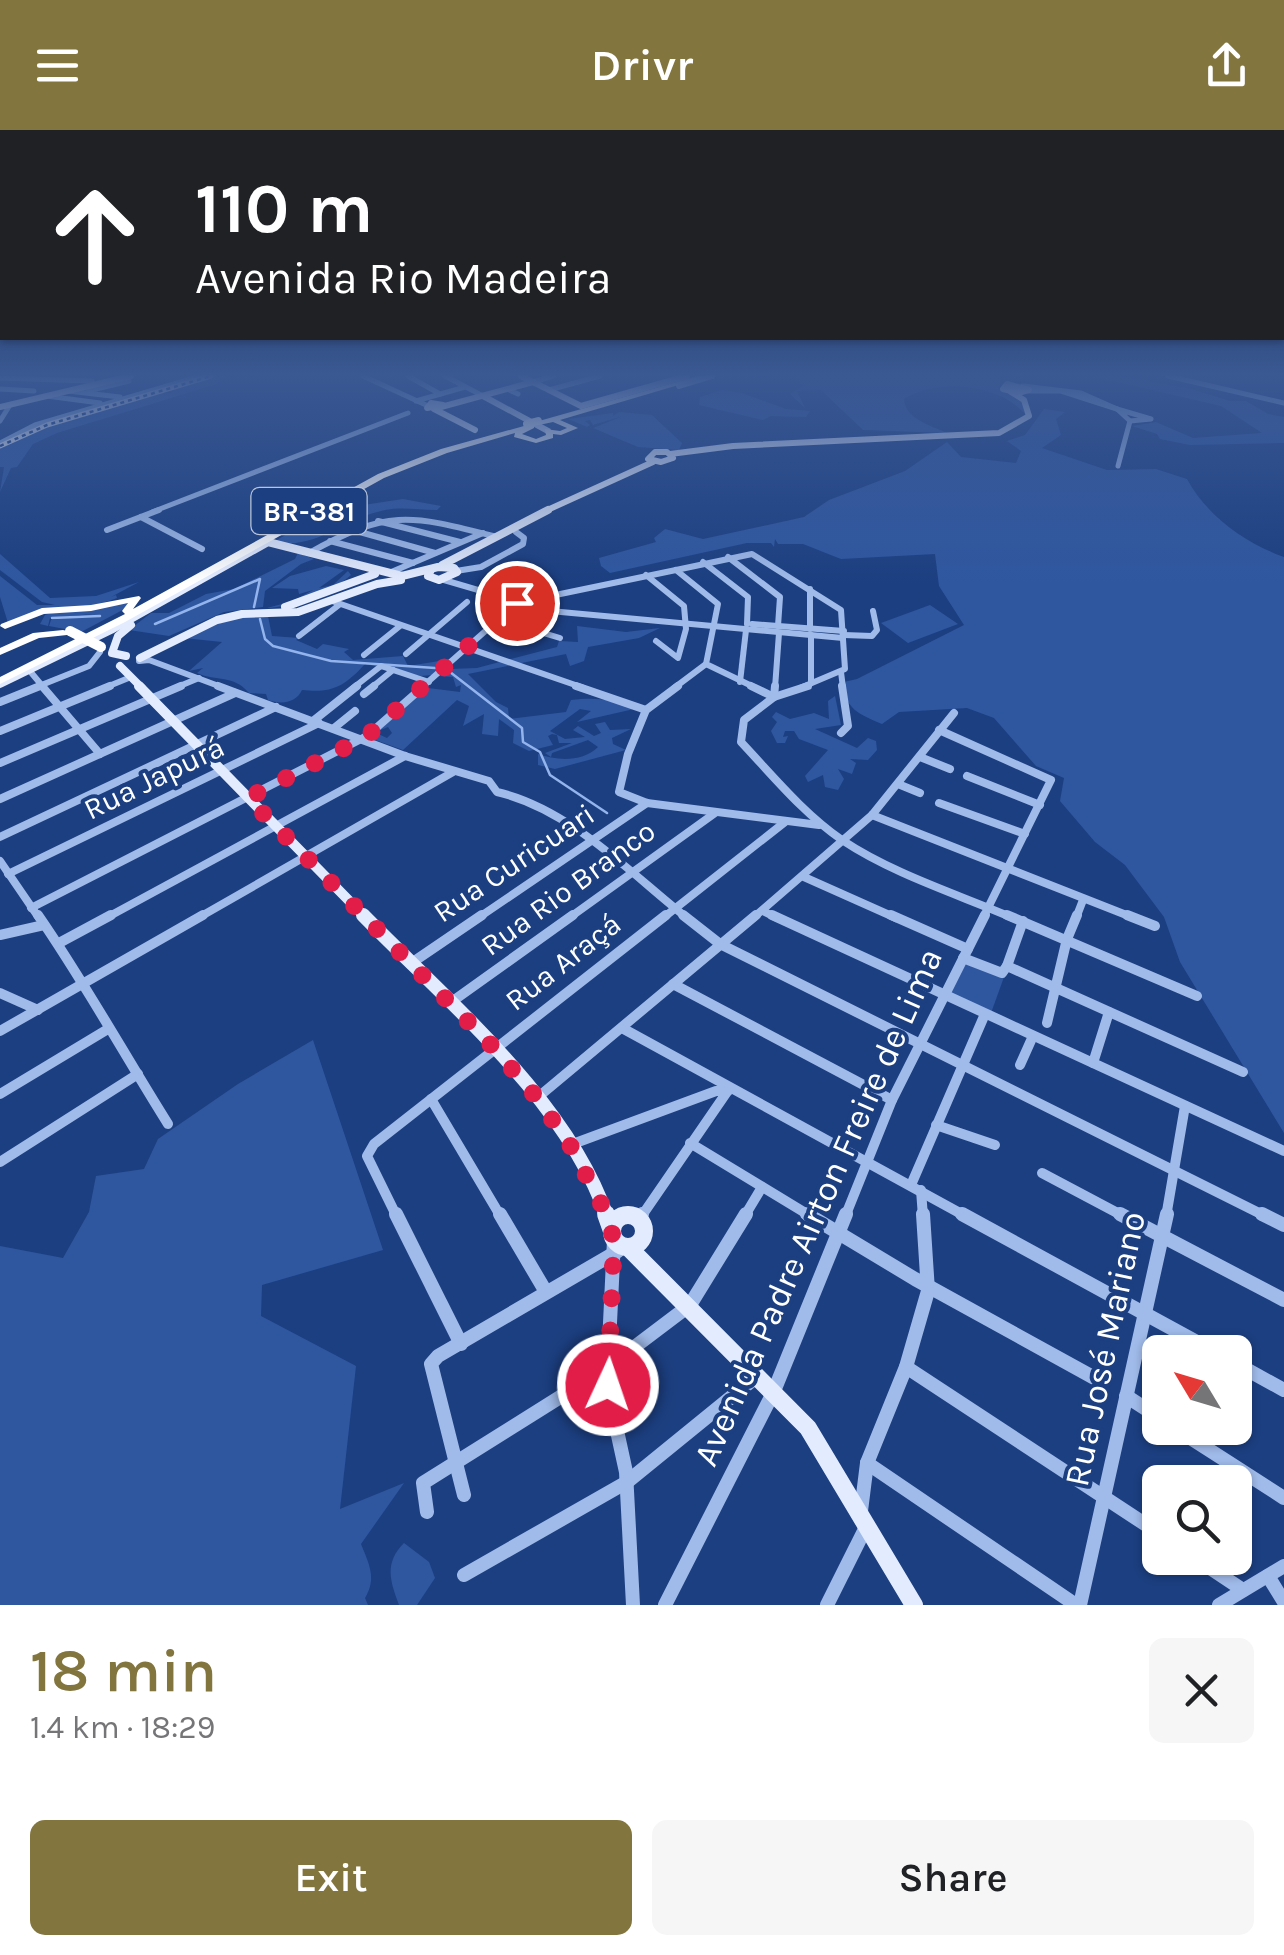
<!DOCTYPE html>
<meta charset="utf-8">
<style>
:root{--surface:#fff;--page:#f6f6f6;--text:#202124;--muted:#757577;--accent:#83753e}
body{margin:0;font-family:Karla,sans-serif;background:var(--page);color:var(--text);height:100vh;display:flex;flex-direction:column;font-size:38px;white-space:nowrap}
*{box-sizing:border-box;margin:0}
p{font-size:32px;color:var(--muted)}
.icon{flex:none;width:55px;height:55px;fill:none;stroke:currentColor;stroke-width:2;stroke-linecap:round;stroke-linejoin:round}
.map{position:relative;height:1475px;overflow:hidden}
.details{display:flex;flex-direction:column;background:var(--surface);flex:1}
.details>*{flex:none}
.guide{position:absolute;left:0px;top:0px;width:1285px;height:210px;box-shadow:0 2px 8px #0004;background:#202124;color:#fff;overflow:hidden}
.needle{width:65px;rotate:308deg}
.controls{position:absolute;left:1142px;top:1205px;display:grid;gap:20px}
.controls a{display:grid;place-items:center;width:110px;height:110px;border-radius:15px;background:var(--surface);box-shadow:0 2px 8px #0004;font-size:50px}
.pin{position:absolute;display:grid;place-items:center;width:85px;height:85px;color:#fff;margin:-42px;border:5px solid #fff;border-radius:50%;box-shadow:0 2px 10px #0007}
.me{position:absolute;width:110px;margin:-55px;rotate:3deg;stroke-linejoin:round;filter:drop-shadow(0 0 8px #0008)}
.turn{display:flex;align-items:center;gap:35px;height:210px;padding:0 30px;font-size:45px}
.turn .icon{width:130px;height:130px;stroke-width:2.5}
.turn b{display:block;font-size:70px;line-height:85px}
.round{display:grid;place-items:center;flex:none;width:105px;height:105px;border-radius:15px;background:var(--page)}
.head{display:flex;align-items:center;justify-content:space-between;height:170px;padding:0 30px}
h1{font-size:60px;font-weight:600;line-height:75px;color:var(--accent)}
.action{display:flex;gap:20px;margin-top:auto;padding:20px 30px}
.action a{flex:1;height:115px;border-radius:15px;background:var(--accent);color:#fff;font-size:40px;font-weight:600;line-height:115px;text-align:center}
.action a+a{background:var(--page);color:var(--text)}
header{display:flex;justify-content:space-between;align-items:center;height:130px;padding:0 30px;background:var(--accent);color:#fff;font-size:45px;font-weight:600}
.map>svg:first-child{display:block}
</style>
<header><svg class="icon" aria-label="menu" viewBox="0 0 24 24"><path d="M4 6h16M4 12h16M4 18h16"/></svg>Drivr<svg class="icon" aria-label="share" viewBox="0 0 24 24"><path d="M12 15V3M7 8l5-5 5 5M5 13v7h14v-7"/></svg></header>
<div class="map">
<svg width="1284" height="1475" viewBox="0 0 1284 1475">
<rect width="100%" height="100%" fill="#1c3f81"/>
<g fill="#2f57a0">
<path d="M 214,246 L 228,246 L 218,251 L 219,253 L 243,246 L 57,303 L 33,314 L 17,337 L 11,338 L 0,362 L 4,337 L 0,337 L 0,319 C 43,288 107,279 158,263 L 172,263 L 169,260 Z"/>
<path d="M 797,246 L 1001,246 L 999,259 L 1022,271 L 1025,284 C 1000,254 937,248 904,269 C 905,289 930,295 947,303 L 863,300 L 821,260 L 797,261 L 805,278 L 790,264 L 803,256 Z"/>
<path d="M 1091,246 L 1121,246 L 1192,259 L 1230,271 L 1246,271 L 1268,284 L 1284,287 L 1284,313 L 1190,315 L 1160,309 L 1157,304 L 1132,296 L 1156,292 L 1193,308 L 1262,303 L 1221,276 Z"/>
<path d="M 721,260 L 742,263 L 786,279 L 810,281 L 806,287 L 771,286 L 763,290 L 699,275 L 700,267 Z"/>
<path d="M 1044,279 L 1065,282 L 1056,289 L 1061,305 L 1042,318 L 1107,340 L 1156,339 L 1187,349 C 1207,386 1245,413 1284,427 L 1284,1003 L 1180,832 L 1164,787 L 1125,735 L 1095,712 L 1060,671 L 1064,648 L 1036,636 L 994,588 L 967,578 L 899,582 L 882,594 C 859,584 844,579 844,552 L 857,549 L 964,495 L 939,456 L 935,424 L 841,429 L 803,414 L 778,414 L 775,409 L 774,417 L 771,413 L 747,413 L 610,443 L 601,436 L 599,428 L 656,412 L 654,408 L 665,399 L 703,409 L 804,387 L 829,370 L 905,341 L 947,312 L 961,327 L 1016,333 L 1021,321 L 1007,311 L 1025,305 Z"/>
<path d="M 619,282 L 652,285 L 682,313 L 679,320 L 638,317 L 593,298 L 623,286 L 593,295 L 590,290 L 585,291 L 590,295 L 587,297 L 568,289 L 613,283 L 613,286 Z"/>
<path d="M 403,369 L 441,376 L 437,380 C 418,380 399,376 381,381 C 345,389 311,422 275,411 L 343,372 L 357,376 Z"/>
<path d="M 298,423 L 314,429 L 301,434 L 265,461 L 263,477 L 224,482 L 169,506 L 129,500 L 151,483 L 169,483 L 206,464 L 234,459 L 295,429 Z"/>
<path d="M 0,424 L 50,468 L 96,466 L 139,452 L 111,467 L 116,465 L 117,468 C 80,483 43,473 8,493 L 0,467 L 0,446 L 37,475 L 55,475 L 42,472 L 0,440 Z"/>
<path d="M 326,436 L 344,440 L 319,458 L 333,455 L 348,441 L 351,445 C 332,462 292,477 267,478 L 293,471 L 313,460 L 299,464 L 298,459 L 272,458 L 290,446 Z"/>
<path d="M 127,469 L 132,475 L 81,502 L 49,496 L 51,490 L 92,484 L 50,488 L 48,496 L 40,494 L 45,485 L 54,482 Z"/>
<path d="M 930,475 L 958,494 L 908,513 L 881,493 Z"/>
<path d="M 268,486 L 272,506 L 299,508 L 296,510 L 317,519 L 323,514 L 349,519 L 344,522 L 353,530 L 403,526 L 408,536 L 452,529 L 432,545 L 421,546 L 365,534 C 343,558 331,563 302,560 C 296,573 281,575 268,570 L 266,564 L 249,563 C 233,544 217,552 197,543 L 203,538 L 189,541 L 222,512 L 184,508 L 232,488 Z"/>
<path d="M 577,496 L 626,502 L 660,498 L 639,508 L 588,517 L 584,531 L 570,536 L 566,524 L 468,544 L 496,572 L 508,578 L 509,589 L 566,582 L 571,570 C 596,567 611,569 634,579 L 577,592 L 591,581 L 580,579 L 550,601 L 565,609 L 585,607 L 573,600 L 578,596 L 594,606 L 601,603 L 595,594 L 605,592 L 610,600 L 631,599 L 612,608 L 613,614 L 626,620 L 555,639 L 538,635 L 538,624 C 557,631 583,632 598,617 L 588,610 L 552,623 L 551,627 L 545,623 L 572,613 L 559,613 L 557,605 L 552,604 L 548,606 L 553,615 L 529,621 L 513,613 L 514,600 L 499,589 L 498,606 L 482,604 L 484,584 L 463,596 L 469,576 L 457,570 L 403,620 L 370,608 L 376,603 L 387,608 L 392,603 L 388,597 L 378,601 L 428,558 L 460,562 L 461,555 L 456,557 L 453,547 L 441,546 L 451,539 L 477,538 L 557,517 L 559,511 L 578,512 Z"/>
<path d="M 835,566 L 841,595 L 815,599 L 857,618 L 868,608 L 876,611 L 877,620 L 868,630 L 850,629 L 856,633 L 852,644 L 838,639 L 844,649 L 838,660 L 825,657 L 823,645 L 808,652 L 805,646 L 828,620 L 799,609 L 794,601 L 785,601 L 783,607 L 788,606 L 785,613 L 777,613 L 771,601 L 777,592 L 772,587 L 776,582 L 790,589 L 814,583 L 829,589 L 828,571 Z"/>
<path d="M 965,831 L 1004,847 L 991,883 L 949,866 Z"/>
<path d="M 313,910 L 383,1120 L 262,1155 L 261,1186 L 356,1236 L 340,1379 L 404,1353 L 361,1414 C 369,1434 377,1448 365,1468 L 368,1475 L 0,1475 L 0,1116 L 63,1128 L 89,1082 L 96,1046 L 144,1039 L 158,1009 L 238,954 Z"/>
<path d="M 404,1413 L 429,1432 L 435,1448 L 417,1475 L 399,1475 C 390,1451 384,1433 404,1413 Z"/>
</g>
<g fill="none" stroke-linecap="round" stroke-linejoin="round">
<g stroke="#93b4ec" stroke-width="2.5">
<path d="M 52,488 L 100,486"/>
<path d="M 260,489 L 265,509 L 273,516 L 331,531 L 435,538"/>
<path d="M 155,494 L 260,449 L 254,477"/>
<path d="M 450,542 L 522,598 L 523,612 L 540,622 L 550,645 L 607,683"/>
</g>
<g stroke="#a0bbea" stroke-width="5">
<path d="M 363,246 L 426,275"/>
<path d="M 408,246 L 440,264"/>
<path d="M 445,246 L 483,266"/>
<path d="M 1168,246 L 1284,273"/>
<path d="M 0,248 L 92,251"/>
<path d="M 533,252 L 553,246"/>
<path d="M 1023,256 L 1081,263 L 1117,279"/>
<path d="M 0,259 L 34,261"/>
<path d="M 507,259 L 518,264"/>
<path d="M 549,260 L 600,246"/>
<path d="M 68,261 L 120,267"/>
<path d="M 88,261 L 129,251"/>
<path d="M 1028,261 L 1061,261 L 1117,279"/>
<path d="M 47,266 L 100,273"/>
<path d="M 416,271 L 465,257"/>
<path d="M 1117,279 L 1151,289 L 1130,291 Z"/>
<path d="M 0,291 L 10,275"/>
<path d="M 0,313 L 35,295 L 201,246"/>
<path d="M 1118,336 L 1130,291"/>
<path d="M 152,382 L 408,283"/>
</g>
<g stroke="#a0bbea" stroke-width="6">
<path d="M 141,387 L 202,419"/>
<path d="M 378,391 L 460,412"/>
<path d="M 349,399 L 435,423"/>
<path d="M 107,400 L 159,380"/>
<path d="M 330,411 L 413,433"/>
<path d="M 309,423 C 390,378 410,385 497,407"/>
<path d="M 728,427 L 780,467 L 778,496"/>
<path d="M 703,432 L 748,467 L 747,494"/>
<path d="M 676,440 L 718,474 L 706,534 L 756,558"/>
<path d="M 676,440 L 752,424 L 841,480 L 845,539 L 800,558"/>
<path d="M 456,441 L 481,437 L 523,414 L 524,408 L 516,402"/>
<path d="M 389,443 L 483,403"/>
<path d="M 646,445 L 684,476 L 686,499 L 678,528 L 656,511"/>
<path d="M 444,450 L 550,481 L 843,508"/>
<path d="M 810,459 L 810,499"/>
<path d="M 332,471 L 584,558"/>
<path d="M 500,490 L 560,508"/>
<path d="M 752,494 L 844,501"/>
<path d="M 811,505 L 811,553"/>
<path d="M 844,505 L 872,506 L 877,500 L 873,481"/>
<path d="M 299,506 L 339,475"/>
<path d="M 406,524 L 467,472"/>
<path d="M 364,525 L 400,496"/>
<path d="M 139,531 L 149,530 L 224,558"/>
<path d="M 29,540 L 44,558"/>
<path d="M 841,542 L 843,558"/>
<path d="M 740,552 L 746,500"/>
<path d="M 34,558 L 89,536 L 100,522"/>
<path d="M 104,558 L 131,547"/>
<path d="M 175,558 L 199,548"/>
<path d="M 353,558 L 381,536 L 429,552"/>
<path d="M 371,558 L 393,540"/>
<path d="M 421,558 L 517,473 L 676,440"/>
<path d="M 674,558 L 706,534"/>
<path d="M 775,558 L 779,503"/>
</g>
<g stroke="#a0bbea" stroke-width="8">
<path d="M 42,556 L 100,624"/>
<path d="M 218,556 L 405,626 L 489,651 L 497,662 C 570,679 629,742 687,788"/>
<path d="M 576,556 L 646,580"/>
<path d="M 678,556 L 646,580 L 628,624 L 619,662 L 647,673 L 819,695"/>
<path d="M 751,556 L 774,567 L 808,556"/>
<path d="M 775,556 L 774,567 L 744,590 L 741,612 C 773,646 803,683 842,710 C 893,744 957,764 1013,788"/>
<path d="M 364,564 L 374,556"/>
<path d="M 0,572 L 40,556"/>
<path d="M 313,591 L 357,556"/>
<path d="M 334,598 L 355,581"/>
<path d="M 939,600 L 1051,650 L 983,788"/>
<path d="M 0,601 L 110,556"/>
<path d="M 841,603 L 848,596 L 842,556"/>
<path d="M 920,627 L 950,639"/>
<path d="M 0,633 L 181,556"/>
<path d="M 967,646 L 1040,675"/>
<path d="M 898,654 L 920,663"/>
<path d="M 0,669 L 235,563"/>
<path d="M 939,673 L 1025,704"/>
<path d="M 872,685 L 1134,788"/>
<path d="M 0,707 L 276,577"/>
<path d="M 0,731 L 39,788"/>
<path d="M 8,744 L 319,593"/>
<path d="M 804,747 L 896,788"/>
<path d="M 31,778 L 367,606 L 424,556"/>
<path d="M 763,781 L 777,788"/>
<path d="M 106,788 L 405,626"/>
<path d="M 198,788 L 453,642"/>
<path d="M 478,788 L 647,673"/>
<path d="M 569,788 L 715,683"/>
<path d="M 663,788 L 785,692"/>
<path d="M 753,788 L 872,685 L 954,583"/>
<path d="M 1076,788 L 1083,770"/>
</g>
<g stroke="#a0bbea" stroke-width="10">
<path d="M 38,785 C 85,853 124,924 168,994"/>
<path d="M 683,785 L 720,814 L 1267,1087"/>
<path d="M 772,785 L 1284,1021"/>
<path d="M 891,785 L 968,819"/>
<path d="M 1007,785 L 1197,866"/>
<path d="M 1127,785 L 1155,796"/>
<path d="M 0,805 L 44,795"/>
<path d="M 59,813 L 111,785"/>
<path d="M 963,828 L 1002,843 L 1007,836 L 1243,942"/>
<path d="M 410,834 L 482,785"/>
<path d="M 1007,836 L 1023,791"/>
<path d="M 673,854 L 892,970"/>
<path d="M 0,863 L 38,880"/>
<path d="M 450,873 L 573,785"/>
<path d="M 1047,893 L 1067,809 L 1077,785"/>
<path d="M 622,898 L 967,1087"/>
<path d="M 0,901 L 203,785"/>
<path d="M 1093,933 L 1109,882"/>
<path d="M 1020,935 L 1033,906"/>
<path d="M 0,964 L 108,899"/>
<path d="M 537,968 L 756,785"/>
<path d="M 431,969 L 501,1087"/>
<path d="M 936,995 L 995,1015"/>
<path d="M 690,1013 L 812,1087"/>
<path d="M 570,1015 L 716,961 L 728,961"/>
<path d="M 0,1032 L 138,944"/>
<path d="M 1042,1043 L 1125,1087"/>
<path d="M 911,1055 L 985,884"/>
<path d="M 921,1060 L 923,1087"/>
<path d="M 397,1087 L 367,1026 L 374,1014 L 666,785"/>
<path d="M 641,1087 L 729,959"/>
<path d="M 744,1087 L 762,1057"/>
<path d="M 845,1087 L 892,970 L 985,785"/>
<path d="M 1166,1087 L 1185,976"/>
</g>
<g stroke="#a0bbea" stroke-width="14">
<path d="M 396,1084 L 461,1214"/>
<path d="M 500,1084 L 546,1162"/>
<path d="M 807,1084 L 915,1149 L 1100,1251"/>
<path d="M 962,1084 L 1215,1222"/>
<path d="M 1120,1084 L 1284,1170"/>
<path d="M 1262,1084 L 1284,1095"/>
<path d="M 639,1089 L 642,1084"/>
<path d="M 614,1110 L 607,1255 L 626,1342 L 633,1475"/>
<path d="M 1235,1233 L 1284,1260"/>
<path d="M 906,1237 L 1160,1404"/>
<path d="M 1126,1266 L 1160,1288"/>
<path d="M 1175,1298 L 1284,1368"/>
<path d="M 867,1333 L 1076,1475"/>
<path d="M 464,1365 L 431,1234 L 438,1226 L 618,1121"/>
<path d="M 861,1381 L 867,1333 L 906,1237 L 928,1161 L 923,1084"/>
<path d="M 427,1382 L 423,1353 L 608,1237 L 690,1175 L 746,1084"/>
<path d="M 1195,1428 L 1243,1460"/>
<path d="M 464,1445 L 627,1352 L 756,1247"/>
<path d="M 1268,1446 L 1284,1472"/>
<path d="M 665,1475 L 774,1261 L 846,1084"/>
<path d="M 827,1475 L 866,1397"/>
<path d="M 1080,1475 L 1167,1084"/>
<path d="M 1219,1475 L 1284,1436"/>
</g>
<g stroke="#e3ebfe" stroke-width="6">
<path d="M 521,246 L 581,276 L 687,246"/>
<path d="M 1007,254 L 1029,260 L 1019,263 L 1003,259 Z"/>
<path d="M 679,256 L 712,246"/>
<path d="M 483,266 L 548,301"/>
<path d="M 431,273 L 443,275 L 427,278 Z"/>
<path d="M 0,277 L 131,246"/>
<path d="M 441,277 L 533,252"/>
<path d="M 434,279 L 475,300"/>
<path d="M 655,322 L 667,322 L 673,328 L 661,332 L 648,329 Z"/>
<path d="M 670,324 L 733,316 L 999,303 L 1029,286 L 1024,270 L 1011,262"/>
<path d="M 543,382 L 653,332"/>
</g>
<g stroke="#e3ebfe" stroke-width="8">
<path d="M 442,435 L 548,380"/>
<path d="M 285,477 L 375,444"/>
<path d="M 126,526 L 112,523 L 118,506 L 131,495"/>
<path d="M 140,528 L 217,490 L 242,484 L 298,482 L 377,454 L 401,450"/>
<path d="M 120,536 L 142,558"/>
<path d="M 0,554 L 111,500 L 268,412 L 402,446 L 438,437 L 454,438 L 457,442 L 439,450 L 428,446 L 431,440"/>
</g>
<path stroke="#e3ebfe" stroke-width="10" d="M 139,556 L 366,788"/>
<path stroke="#e3ebfe" stroke-width="14" d="M 363,785 C 447,871 568,971 607,1087"/>
<g stroke="#e3ebfe" stroke-width="18">
<path d="M 606,1084 L 612,1101"/>
<circle cx="628" cy="1101" r="16"/>
<path d="M 629,1118 L 808,1298 L 914,1475"/>
</g>
<g fill="#fff" fill-rule="evenodd">
<path d="M 698,246 L 709,246 L 560,290 L 578,298 L 561,305 L 553,304 L 553,308 L 536,313 L 514,307 L 515,303 L 447,323 L 384,348 L 125,492 L 0,554 L 0,547 L 125,484 L 122,481 L 128,473 L 91,481 L 44,484 L 5,499 L 0,496 L 1,494 L 42,478 L 91,475 L 139,466 L 141,468 L 133,479 L 378,344 L 441,319 L 531,294 L 534,294 L 534,298 L 522,304 L 536,309 L 546,305 L 545,299 L 560,301 L 567,298 L 553,292 L 539,295 L 539,291 Z"/>
<path d="M 63,500 L 67,501 L 67,505 L 39,508 L 0,525 L 0,518 L 33,503 Z"/>
</g>
<defs>
<path id="rail" d="M 0,316 L 47,295 L 211,246"/>
</defs>
<use href="#rail" stroke="#fff" stroke-width="5"/>
<use href="#rail" stroke="#1c3f81" stroke-width="2.5" stroke-dasharray="4" stroke-linecap="butt"/>
<path stroke="#fff" stroke-width="8" d="M 527,294 L 538,291"/>
<path stroke="#fff" stroke-width="10" d="M 70,501 L 101,517"/>
</g>
<linearGradient id="sky" x2="0" y2="1"><stop stop-color="#0f2347"/><stop offset="0.54" stop-color="#3a5892"/><stop offset="1" stop-color="#3a5892" stop-opacity="0"/></linearGradient>
<rect width="1284" height="453" fill="url(#sky)"/>
<g fill="none" stroke-linecap="round" stroke-linejoin="round">
<path stroke="#e11d48" stroke-width="18" stroke-dasharray="0 32.4" d="M 517,473 L 367,606 L 248,668 L 494,918 L 537,968 L 570,1015 L 604,1079 L 614,1110 L 608,1255"/>
</g>
<g text-anchor="middle" dominant-baseline="central" stroke-width="8" stroke-linejoin="round" paint-order="stroke">
<rect fill="#1c3f81" stroke="#bbc5d9" stroke-width="2.5" x="251.5" y="358" width="115" height="46" rx="8"/>
<g font-size="28" font-weight="bold" fill="#fff">
<text x="309" y="381">BR-381</text>
</g>
<g font-size="30" fill="#fff" stroke="#1c3f81">
<text transform="translate(154 648) rotate(-26)">Rua Japurá</text>
<text transform="translate(514 733) rotate(-34)">Rua Curicuari</text>
<text transform="translate(568 758) rotate(-36)">Rua Rio Branco</text>
<text transform="translate(563 832) rotate(-38)">Rua Araçá</text>
</g>
<g font-size="35" fill="#fff" stroke="#1c3f81">
<text transform="translate(818 1077) rotate(-66)">Avenida Padre Airton Freire de Lima</text>
<text transform="translate(1105 1219) rotate(-78)">Rua José Mariano</text>
</g>
</g>
</svg>
<div class="controls">
<a><svg class="needle" viewBox="-14 -14 28 28"><path d="M0-13l5 13h-10z" fill="#e53935"/><path d="M0 13l5-13h-10z" fill="#757577"/></svg></a>
<a><svg class="icon" aria-label="search" viewBox="0 0 24 24"><circle cx="10" cy="10" r="6"/><path d="M15 15l6 6"/></svg></a>
</div>
<div class="pin" style="left:517px;top:473px;background:#d93025"><svg class="icon" aria-label="arrive" viewBox="0 0 24 24"><path d="M6 21V4h12l-3 4 3 4H6"/></svg></div>
<svg class="me" style="left:608px;top:1255px" viewBox="-20 -20 40 40"><circle r="17" fill="#e11d48" stroke="#fff" stroke-width="3"/><path d="M0-11L8 9 0 5-8 9z" fill="#fff"/></svg>
<div class="guide">
<div class="turn"><svg class="icon" aria-label="ahead" viewBox="0 0 24 24"><path d="M12 20V5M6 11l6-6 6 6"/></svg><div><b>110 m</b>Avenida Rio Madeira</div></div>
</div>
</div>
<section class="details">
<div class="head"><div><h1>18 min</h1><p>1.4 km · 18:29</p></div><a class="round"><svg class="icon" aria-label="close" viewBox="0 0 24 24"><path d="M6 6l12 12M18 6L6 18"/></svg></a></div>
<div class="action"><a>Exit</a><a>Share</a></div>
</section>
